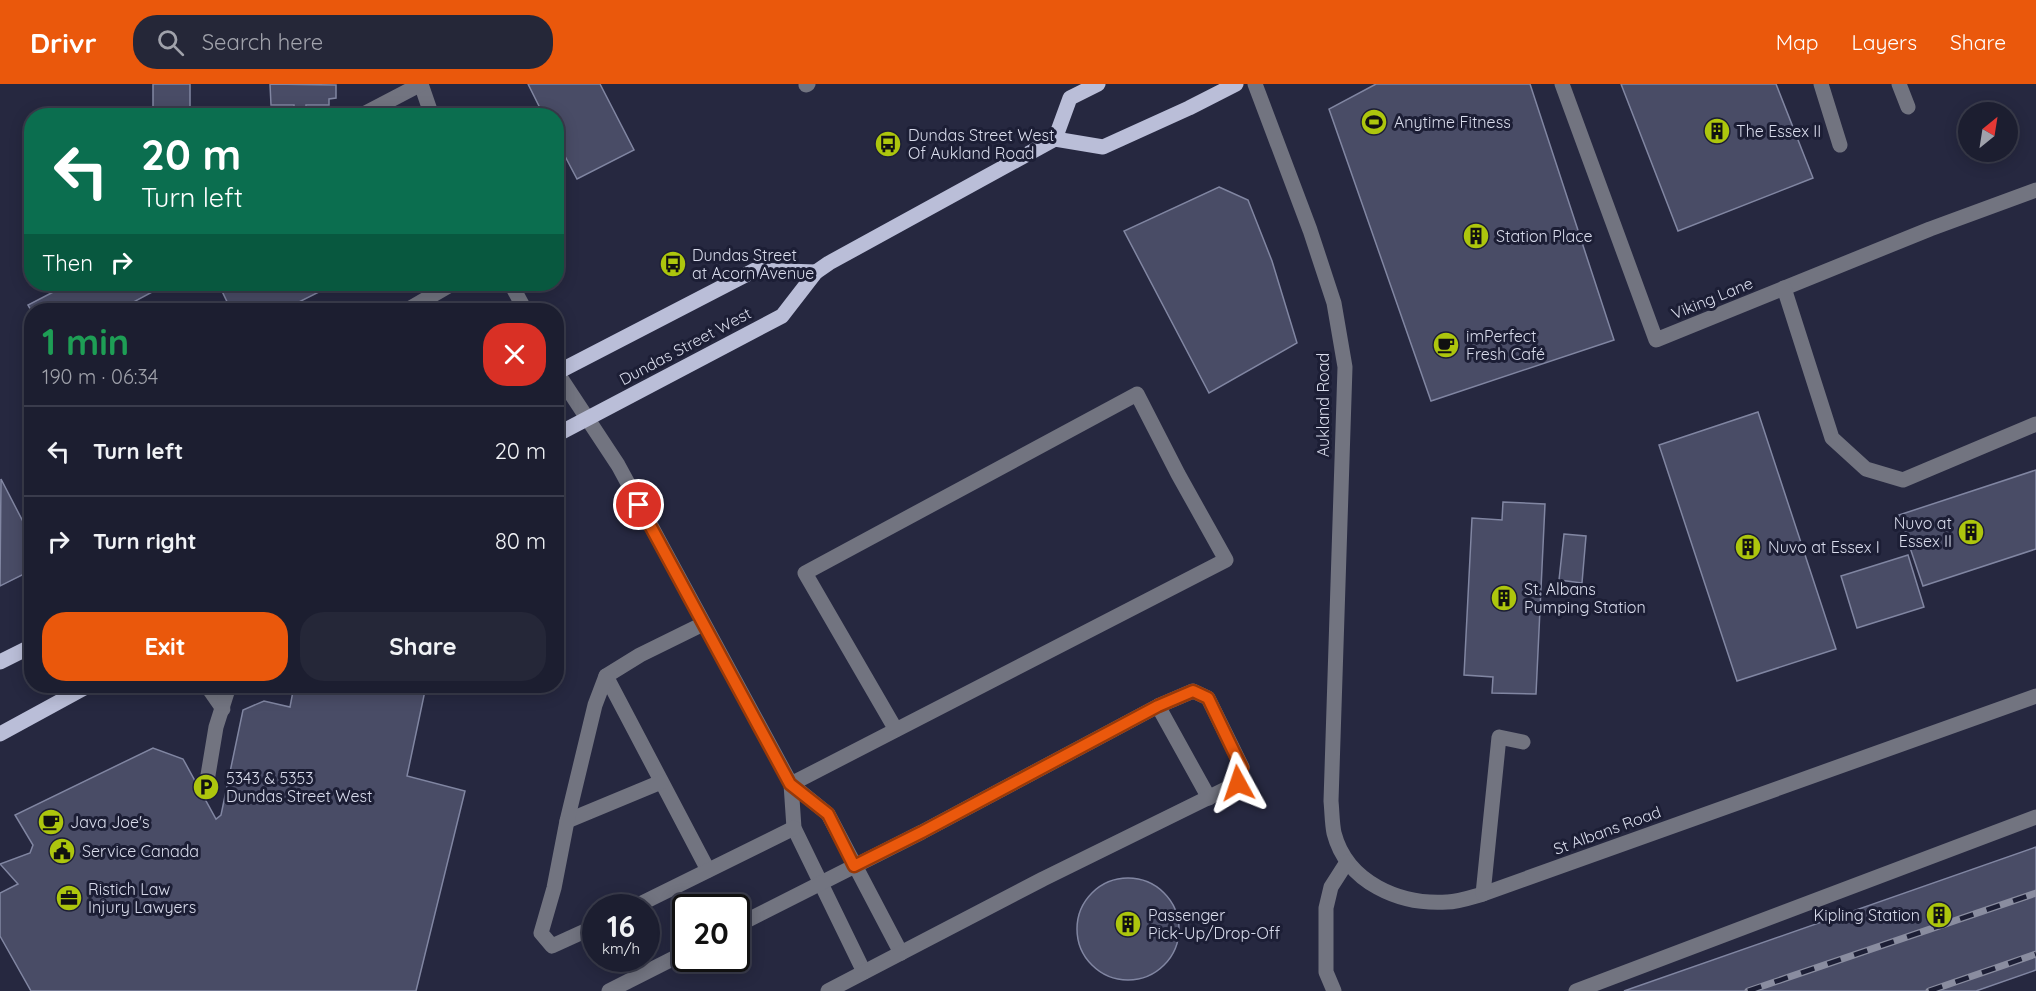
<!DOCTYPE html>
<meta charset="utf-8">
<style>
:root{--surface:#1c1e30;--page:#252738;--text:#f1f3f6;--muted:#a0a2ab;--line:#3a3c4c;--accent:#ea580c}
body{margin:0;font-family:Quicksand,sans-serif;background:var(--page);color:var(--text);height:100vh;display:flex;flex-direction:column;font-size:22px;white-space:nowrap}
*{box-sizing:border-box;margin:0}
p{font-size:20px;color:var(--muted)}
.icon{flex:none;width:33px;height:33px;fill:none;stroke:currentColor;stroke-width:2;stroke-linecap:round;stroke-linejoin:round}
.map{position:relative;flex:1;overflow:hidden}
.drawer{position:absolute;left:24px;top:219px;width:540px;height:390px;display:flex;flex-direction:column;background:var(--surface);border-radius:24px;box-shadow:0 3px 15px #0003,0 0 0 2px var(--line)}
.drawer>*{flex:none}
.guide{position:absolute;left:24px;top:24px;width:540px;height:183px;border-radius:24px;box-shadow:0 3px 15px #0003,0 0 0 2px var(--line);background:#0b6e4f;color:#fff;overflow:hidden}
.needle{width:39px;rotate:30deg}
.buttons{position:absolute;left:1958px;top:18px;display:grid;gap:12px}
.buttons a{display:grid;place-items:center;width:60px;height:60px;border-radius:50%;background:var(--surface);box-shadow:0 3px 15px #0003,0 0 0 2px var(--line);font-size:30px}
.speed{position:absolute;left:582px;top:810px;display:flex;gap:12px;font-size:30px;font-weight:700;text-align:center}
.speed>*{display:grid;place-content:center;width:78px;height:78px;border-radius:50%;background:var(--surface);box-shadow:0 3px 15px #0003,0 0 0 2px var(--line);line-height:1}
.speed small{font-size:15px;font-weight:400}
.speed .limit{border:3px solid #111;border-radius:9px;background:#fff;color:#111}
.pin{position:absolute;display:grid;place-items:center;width:51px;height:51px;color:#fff;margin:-26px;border:3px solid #fff;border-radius:50%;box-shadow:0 2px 6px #0007}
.me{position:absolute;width:66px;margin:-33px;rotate:355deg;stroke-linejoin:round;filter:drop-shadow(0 0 4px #0008)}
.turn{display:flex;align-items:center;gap:21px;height:126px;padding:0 18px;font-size:27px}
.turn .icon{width:78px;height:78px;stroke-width:2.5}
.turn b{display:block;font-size:42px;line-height:51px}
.then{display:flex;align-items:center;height:57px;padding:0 18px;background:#0003;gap:12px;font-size:22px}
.round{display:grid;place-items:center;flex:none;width:63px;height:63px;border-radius:24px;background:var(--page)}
.head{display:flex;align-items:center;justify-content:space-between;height:102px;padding:0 18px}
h1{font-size:36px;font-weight:800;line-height:45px;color:#1e9e55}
.primary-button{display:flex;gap:12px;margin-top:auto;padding:12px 18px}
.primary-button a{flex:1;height:69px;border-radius:24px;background:var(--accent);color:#fff;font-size:24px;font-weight:800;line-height:69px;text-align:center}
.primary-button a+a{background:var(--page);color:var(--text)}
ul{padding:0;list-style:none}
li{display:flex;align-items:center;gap:18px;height:90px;padding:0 18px;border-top:2px solid var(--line)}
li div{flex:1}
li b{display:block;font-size:22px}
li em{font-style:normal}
header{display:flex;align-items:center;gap:36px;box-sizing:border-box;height:84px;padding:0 30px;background:var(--accent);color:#fff}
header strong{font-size:28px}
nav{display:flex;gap:33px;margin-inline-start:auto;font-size:21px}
.search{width:420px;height:54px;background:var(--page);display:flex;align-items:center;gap:15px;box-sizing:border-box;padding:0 21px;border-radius:24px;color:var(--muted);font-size:22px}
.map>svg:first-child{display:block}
</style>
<header>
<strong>Drivr</strong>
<div class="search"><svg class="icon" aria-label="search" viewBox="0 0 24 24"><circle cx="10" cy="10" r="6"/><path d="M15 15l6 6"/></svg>Search here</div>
<nav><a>Map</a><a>Layers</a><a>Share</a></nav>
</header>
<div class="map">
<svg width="2036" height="907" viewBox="0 0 2036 907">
<rect width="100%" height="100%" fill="#262840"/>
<g fill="#494c66" stroke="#8186a2" stroke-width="1.5">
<rect x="153" y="0" width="37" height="32"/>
<path d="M 270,0 L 336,1 L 336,14 L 329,15 L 329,21 L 306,21 L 306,26 L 294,26 L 294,21 L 271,21 Z"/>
<path d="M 528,0 L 600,0 L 634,66 L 577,95 L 556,55 L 556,32 L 544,32 Z"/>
<path d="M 1376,0 L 1530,0 L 1614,256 L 1431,317 L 1329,25 Z"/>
<path d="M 1621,0 L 1776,0 L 1813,94 L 1678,147 Z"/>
<path d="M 1219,103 L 1248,116 L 1272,177 L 1297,259 L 1209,309 L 1124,147 Z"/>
<path d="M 77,200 L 152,200 L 156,206 L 124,223 L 125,226 L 32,228 L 28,221 L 61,204 L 64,207 Z"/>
<path d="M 232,200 L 330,200 L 331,202 L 283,226 L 231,226 L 221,205 Z"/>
<path d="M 1758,328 L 1836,565 L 1737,597 L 1659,361 Z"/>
<path d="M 2036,386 L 2036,465 L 1923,502 L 1899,431 Z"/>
<path d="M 1,395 L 32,455 L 32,486 L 0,502 Z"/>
<path d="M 1503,418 L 1545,420 L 1536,610 L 1492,609 L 1493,593 L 1464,591 L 1472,434 L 1502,436 Z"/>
<path d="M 1564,450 L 1586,452 L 1582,499 L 1559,496 Z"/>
<path d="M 1908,471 L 1924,523 L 1857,544 L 1841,492 Z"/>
<path d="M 294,602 L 309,602 L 326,605 L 327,602 L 426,602 L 407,692 L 465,707 L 416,907 L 31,907 L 0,852 L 0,809 L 18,800 L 0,780 L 30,769 L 33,761 L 15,731 L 153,664 L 183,675 L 216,735 L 221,731 L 243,626 L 264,617 L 290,623 Z"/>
<path d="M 2036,763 L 2036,886 L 1976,907 L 1624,907 Z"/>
<circle cx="1128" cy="845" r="51"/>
</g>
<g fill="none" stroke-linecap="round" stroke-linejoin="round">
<g stroke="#727480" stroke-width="15">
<path d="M 421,0 L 432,32"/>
<path d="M 1255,0 L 1310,146 L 1334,219 L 1345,283 L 1331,717 C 1332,727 1332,739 1334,749 C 1347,799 1400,821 1447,818 C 1459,818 1472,813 1483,810 L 2036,612"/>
<path d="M 1562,0 L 1656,256 L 1930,145 L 2036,106"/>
<path d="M 1821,0 L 1840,61"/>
<path d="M 1899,0 L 1908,23"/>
<path d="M 806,1 L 808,0"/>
<path d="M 360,32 L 421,0"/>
<path d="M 511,200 L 525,226"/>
<path d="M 1784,204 L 1832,354 L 1866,385 L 1903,396 L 2036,340"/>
<path d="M 407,226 L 452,200"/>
<path d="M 556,287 L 618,381 L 791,700 L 828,730 L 901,869"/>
<path d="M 606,592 L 708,786"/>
<path d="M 207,602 L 223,625"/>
<path d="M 1158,622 L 1209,714"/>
<path d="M 791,700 L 1226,476 L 1178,390 L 1137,310 L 805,489 L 896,646"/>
<path d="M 791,700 L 794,744 L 864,888"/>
<path d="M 206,703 L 216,643 L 229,602"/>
<path d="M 567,737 L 661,698"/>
<path d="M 1483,810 L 1499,653 L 1523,658"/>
<path d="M 632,824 L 794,744"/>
<path d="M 596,842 L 552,862 L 541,849 L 554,804 L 567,737 L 595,621 L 606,592 L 640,571 L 703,540"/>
<path d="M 736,842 L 922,748 L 1158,622 L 1193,607 L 1208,614 L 1242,683 L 1238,699 L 1043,795 L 828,907"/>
<path d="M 609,907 L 686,868"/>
<path d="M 1334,907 L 1326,888 L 1326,824 L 1331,803 L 1347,778"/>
<path d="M 1576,907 L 2036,733"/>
</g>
<g stroke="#babed8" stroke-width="15">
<path d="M 1055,55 L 1070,14 L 1098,0"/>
<path d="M 556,289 L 755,186 L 816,188"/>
<path d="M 556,351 L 782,232 L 816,188 L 829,179 L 1055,55 L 1103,63 L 1189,24 L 1236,0"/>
<path d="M 0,578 L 32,562"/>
<path d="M 0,650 L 88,602"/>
</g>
<defs>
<g id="rail">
<path d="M 1748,907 L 2036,809"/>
<path d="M 1929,907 L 2036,870"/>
</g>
</defs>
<use href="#rail" stroke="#8a8da0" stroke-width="7"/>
<use href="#rail" stroke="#1c1e35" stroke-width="4.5" stroke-dasharray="14" stroke-linecap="butt"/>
</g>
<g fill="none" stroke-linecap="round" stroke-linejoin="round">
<defs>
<path id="route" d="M 639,421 L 790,700 L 828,730 L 854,782 L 922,748 L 1158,622 L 1193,607 L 1208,614 L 1233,666 L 1242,684 L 1238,699"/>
</defs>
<use href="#route" stroke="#983908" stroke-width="15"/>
<use href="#route" stroke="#ea580c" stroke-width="10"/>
</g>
<defs>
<symbol id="stadium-disc" viewBox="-11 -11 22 22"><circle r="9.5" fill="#adc60d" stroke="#1c1e35"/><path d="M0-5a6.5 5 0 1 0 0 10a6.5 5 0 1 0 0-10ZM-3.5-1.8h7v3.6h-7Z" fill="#111"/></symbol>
<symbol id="building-disc" viewBox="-11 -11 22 22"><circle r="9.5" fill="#adc60d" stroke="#1c1e35"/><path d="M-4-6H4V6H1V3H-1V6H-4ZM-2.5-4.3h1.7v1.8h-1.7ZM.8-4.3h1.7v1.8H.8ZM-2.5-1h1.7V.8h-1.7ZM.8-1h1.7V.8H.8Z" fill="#111"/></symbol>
<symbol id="bus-disc" viewBox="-11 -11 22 22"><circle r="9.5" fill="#adc60d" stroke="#1c1e35"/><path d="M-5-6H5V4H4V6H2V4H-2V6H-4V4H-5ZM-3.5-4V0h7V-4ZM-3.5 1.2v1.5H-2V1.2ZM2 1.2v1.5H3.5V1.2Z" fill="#111"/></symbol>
<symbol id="cafe-disc" viewBox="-11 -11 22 22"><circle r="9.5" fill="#adc60d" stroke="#1c1e35"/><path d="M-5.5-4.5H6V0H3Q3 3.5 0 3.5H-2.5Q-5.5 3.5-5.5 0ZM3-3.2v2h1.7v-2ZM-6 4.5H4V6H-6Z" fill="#111"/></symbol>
<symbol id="parking-disc" viewBox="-11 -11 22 22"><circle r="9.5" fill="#adc60d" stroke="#1c1e35"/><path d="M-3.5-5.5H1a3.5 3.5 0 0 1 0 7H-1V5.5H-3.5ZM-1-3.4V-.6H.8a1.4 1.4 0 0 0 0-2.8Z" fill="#111"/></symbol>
<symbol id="civic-disc" viewBox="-11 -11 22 22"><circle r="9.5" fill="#adc60d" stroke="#1c1e35"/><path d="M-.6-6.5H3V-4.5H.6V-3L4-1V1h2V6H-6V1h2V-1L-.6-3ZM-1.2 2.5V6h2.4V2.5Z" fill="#111"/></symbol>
<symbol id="office-disc" viewBox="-11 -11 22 22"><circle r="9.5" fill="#adc60d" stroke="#1c1e35"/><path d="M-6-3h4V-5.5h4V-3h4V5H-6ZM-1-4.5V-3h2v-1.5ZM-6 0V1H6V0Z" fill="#111"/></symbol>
</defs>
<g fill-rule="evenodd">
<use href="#stadium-disc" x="1359" y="23" width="30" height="30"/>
<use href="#building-disc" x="1702" y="32" width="30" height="30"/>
<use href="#bus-disc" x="873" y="45" width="30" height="30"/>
<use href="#building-disc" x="1461" y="137" width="30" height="30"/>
<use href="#bus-disc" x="658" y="165" width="30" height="30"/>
<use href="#cafe-disc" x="1431" y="246" width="30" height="30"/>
<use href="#building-disc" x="1956" y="433" width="30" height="30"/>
<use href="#building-disc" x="1733" y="448" width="30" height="30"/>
<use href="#building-disc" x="1489" y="499" width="30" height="30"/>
<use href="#parking-disc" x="191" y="688" width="30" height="30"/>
<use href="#cafe-disc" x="36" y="723" width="30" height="30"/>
<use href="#civic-disc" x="47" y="752" width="30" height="30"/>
<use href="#office-disc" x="54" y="799" width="30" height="30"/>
<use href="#building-disc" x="1924" y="816" width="30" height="30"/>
<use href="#building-disc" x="1113" y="825" width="30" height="30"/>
</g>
<g text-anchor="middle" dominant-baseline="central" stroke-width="6" stroke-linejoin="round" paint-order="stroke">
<g font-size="16" fill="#d9dcec" stroke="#1c1e35" text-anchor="start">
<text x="1394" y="38">Anytime Fitness</text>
<text x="1736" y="47">The Essex II</text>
<text x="908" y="51">Dundas Street West<tspan x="908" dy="18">Of Aukland Road</tspan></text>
<text x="1496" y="152">Station Place</text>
<text x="692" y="171">Dundas Street<tspan x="692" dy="18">at Acorn Avenue</tspan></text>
<text x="1466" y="252">imPerfect<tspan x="1466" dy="18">Fresh Café</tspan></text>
<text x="1952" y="439" text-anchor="end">Nuvo at<tspan x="1952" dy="18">Essex II</tspan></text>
<text x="1768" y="463">Nuvo at Essex I</text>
<text x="1524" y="505">St. Albans<tspan x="1524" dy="18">Pumping Station</tspan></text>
<text x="226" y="694">5343 &amp; 5353<tspan x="226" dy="18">Dundas Street West</tspan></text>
<text x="70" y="738">Java Joe's</text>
<text x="82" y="767">Service Canada</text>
<text x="88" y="805">Ristich Law<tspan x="88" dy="18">Injury Lawyers</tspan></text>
<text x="1148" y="831">Passenger<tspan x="1148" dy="18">Pick-Up/Drop-Off</tspan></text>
<text x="1920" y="831" text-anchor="end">Kipling Station</text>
</g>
<g font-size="16" fill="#d9dcec" stroke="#1c1e35">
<text transform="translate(1712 214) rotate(-22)">Viking Lane</text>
<text transform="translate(685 262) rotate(-28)">Dundas Street West</text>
<text transform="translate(1323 321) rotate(-90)">Aukland Road</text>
<text transform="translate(1607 746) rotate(-20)">St Albans Road</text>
</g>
</g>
</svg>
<div class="buttons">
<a><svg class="needle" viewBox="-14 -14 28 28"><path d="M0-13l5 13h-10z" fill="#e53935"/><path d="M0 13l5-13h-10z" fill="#a0a2ab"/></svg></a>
</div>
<div class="speed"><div>16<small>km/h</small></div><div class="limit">20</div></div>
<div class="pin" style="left:639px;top:421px;background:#d93025"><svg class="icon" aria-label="arrive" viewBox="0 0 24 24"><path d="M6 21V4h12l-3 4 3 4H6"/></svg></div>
<svg class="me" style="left:1238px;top:699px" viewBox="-20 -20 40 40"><path d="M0-17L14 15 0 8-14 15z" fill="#ea580c" stroke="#fff" stroke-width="4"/></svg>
<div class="guide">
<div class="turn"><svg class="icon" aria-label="left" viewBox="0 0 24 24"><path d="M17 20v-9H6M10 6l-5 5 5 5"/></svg><div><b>20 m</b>Turn left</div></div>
<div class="then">Then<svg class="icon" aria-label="right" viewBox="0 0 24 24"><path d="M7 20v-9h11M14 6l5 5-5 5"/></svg></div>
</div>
<section class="drawer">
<div class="head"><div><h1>1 min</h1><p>190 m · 06:34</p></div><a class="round" style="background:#d93025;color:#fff"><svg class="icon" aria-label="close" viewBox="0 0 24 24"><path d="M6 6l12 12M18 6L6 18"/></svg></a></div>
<ul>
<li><svg class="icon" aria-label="left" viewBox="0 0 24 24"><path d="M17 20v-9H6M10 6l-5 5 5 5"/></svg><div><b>Turn left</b></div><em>20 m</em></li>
<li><svg class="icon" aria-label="right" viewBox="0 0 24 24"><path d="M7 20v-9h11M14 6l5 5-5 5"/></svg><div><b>Turn right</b></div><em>80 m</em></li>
</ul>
<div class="primary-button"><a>Exit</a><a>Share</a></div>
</section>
</div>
